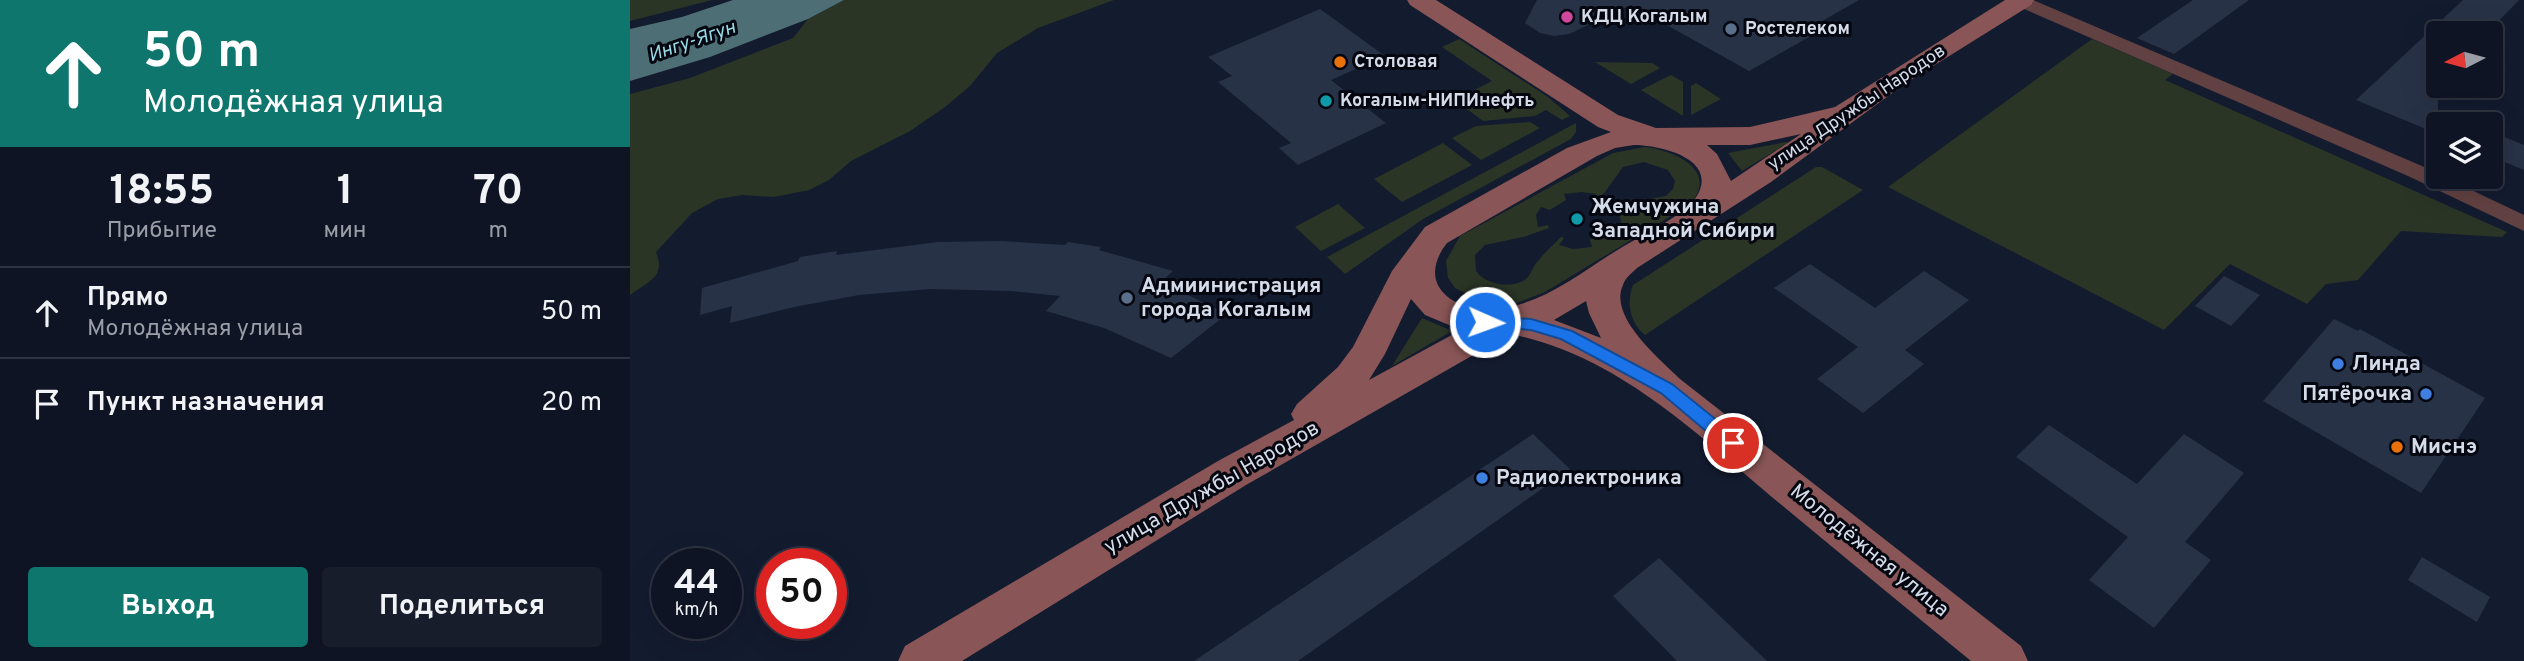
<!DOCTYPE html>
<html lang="ru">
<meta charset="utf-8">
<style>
:root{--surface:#0e1423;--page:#171d2b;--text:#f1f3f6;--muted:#9b9ea6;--line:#2e3341;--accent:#0f766e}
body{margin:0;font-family:Overpass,sans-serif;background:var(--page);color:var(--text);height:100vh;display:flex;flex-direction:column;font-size:26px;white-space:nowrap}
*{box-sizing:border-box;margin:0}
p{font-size:23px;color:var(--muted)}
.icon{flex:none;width:38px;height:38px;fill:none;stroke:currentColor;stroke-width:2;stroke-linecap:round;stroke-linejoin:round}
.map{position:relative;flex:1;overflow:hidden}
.side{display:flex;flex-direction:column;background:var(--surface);width:630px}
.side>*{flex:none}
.banner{background:#0f766e;color:#fff;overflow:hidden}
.needle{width:46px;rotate:264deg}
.controls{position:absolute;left:1796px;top:21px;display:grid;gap:14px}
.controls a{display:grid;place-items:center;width:77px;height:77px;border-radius:7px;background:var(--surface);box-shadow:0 7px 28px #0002,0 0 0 2px var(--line);font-size:35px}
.speed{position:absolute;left:21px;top:548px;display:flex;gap:14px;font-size:35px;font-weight:700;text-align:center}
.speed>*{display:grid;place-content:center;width:91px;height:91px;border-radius:50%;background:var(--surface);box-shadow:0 7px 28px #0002,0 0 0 2px var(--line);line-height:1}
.speed small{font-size:18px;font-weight:400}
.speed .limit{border:10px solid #d22;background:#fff;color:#111}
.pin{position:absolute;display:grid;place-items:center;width:60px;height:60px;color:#fff;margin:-30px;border:4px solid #fff;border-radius:50%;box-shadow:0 2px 7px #0007}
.me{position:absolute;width:77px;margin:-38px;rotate:92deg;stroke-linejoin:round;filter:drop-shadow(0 0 5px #0008)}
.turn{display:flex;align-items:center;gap:24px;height:147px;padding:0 28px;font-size:32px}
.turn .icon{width:91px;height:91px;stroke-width:2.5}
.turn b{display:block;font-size:49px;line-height:60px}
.eta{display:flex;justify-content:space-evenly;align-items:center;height:119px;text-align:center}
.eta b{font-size:42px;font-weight:700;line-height:49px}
.primary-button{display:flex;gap:14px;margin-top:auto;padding:14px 28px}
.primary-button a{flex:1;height:80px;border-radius:7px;background:var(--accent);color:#fff;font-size:28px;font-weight:700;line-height:80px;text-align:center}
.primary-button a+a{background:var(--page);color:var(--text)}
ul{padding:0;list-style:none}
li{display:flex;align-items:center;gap:21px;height:91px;padding:0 28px;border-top:2px solid var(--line)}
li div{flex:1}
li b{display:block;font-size:26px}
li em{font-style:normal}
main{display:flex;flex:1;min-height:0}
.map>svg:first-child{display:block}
</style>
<main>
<section class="side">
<div class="banner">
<div class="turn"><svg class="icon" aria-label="ahead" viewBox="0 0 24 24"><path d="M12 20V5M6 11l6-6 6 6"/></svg><div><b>50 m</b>Молодёжная улица</div></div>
</div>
<div class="eta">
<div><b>18:55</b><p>Прибытие</p></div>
<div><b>1</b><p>мин</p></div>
<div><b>70</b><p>m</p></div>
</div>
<ul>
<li><svg class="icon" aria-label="ahead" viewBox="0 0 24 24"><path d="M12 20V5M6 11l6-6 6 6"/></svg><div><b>Прямо</b><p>Молодёжная улица</p></div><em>50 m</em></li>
<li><svg class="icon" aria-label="arrive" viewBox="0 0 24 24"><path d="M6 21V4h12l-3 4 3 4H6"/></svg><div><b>Пункт назначения</b></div><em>20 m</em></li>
</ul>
<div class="primary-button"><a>Выход</a><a>Поделиться</a></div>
</section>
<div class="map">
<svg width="1894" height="661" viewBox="0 0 1894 661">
<rect width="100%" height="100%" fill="#131b2f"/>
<g fill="#2a3526" fill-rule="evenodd">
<path d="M 0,0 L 82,0 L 0,21 Z"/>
<path d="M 214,0 L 484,0 L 408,28 L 367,53 L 340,86 L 315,107 L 280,131 L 221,161 L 199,180 L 179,190 L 144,197 L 112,195 L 88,199 L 62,213 L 26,252 C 36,277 19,281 0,295 L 0,94 L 60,78 L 163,38 L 178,19 Z"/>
<path d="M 829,39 L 918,97 L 940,116 L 932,120 L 916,110 L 905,116 L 853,121 L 825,100 L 862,81 L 812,47 Z"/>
<path d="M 1462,39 L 1543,74 L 1535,80 L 1877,232 L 1872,237 L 1771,231 L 1728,280 L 1696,284 L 1677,304 L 1600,264 L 1534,330 L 1258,187 Z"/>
<path d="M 965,62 L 1022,63 L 1030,68 L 1001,84 Z"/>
<path d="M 1041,75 L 1053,82 L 1053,116 L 1011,90 Z"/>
<path d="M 1066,83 L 1091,99 L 1061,115 L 1061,86 Z"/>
<path d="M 900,122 L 910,128 L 851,160 L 822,138 L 846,126 Z"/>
<path d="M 946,123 L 946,132 L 941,139 L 793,219 L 715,274 L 697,257 Z"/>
<path d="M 1156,142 L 1158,143 L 1112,171 L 1098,153 Z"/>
<path d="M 813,143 L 842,165 L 772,202 L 744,179 Z"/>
<path d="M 1015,147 C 1044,150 1091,171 1059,205 L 915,292 L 887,303 L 850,301 L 825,288 L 818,278 L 816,261 L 830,236 L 983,153 ZM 1014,162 L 1038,170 L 1045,181 L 1043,189 L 1036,196 L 1009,201 L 976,211 L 988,212 C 992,219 992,227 986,233 L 975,229 L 960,240 L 962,247 L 943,249 L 929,245 L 934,238 L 931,237 C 923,245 915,252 908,261 C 903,266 901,275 896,279 C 881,290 855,284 846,271 L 845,255 L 855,245 L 893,237 L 919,228 L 918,225 L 908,227 L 906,215 L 911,207 L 920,210 L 936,200 L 934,194 L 952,192 L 966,194 L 962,201 L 964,202 L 975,192 L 993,167 Z"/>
<path d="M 1186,167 L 1192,167 L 1233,190 L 1015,335 C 1000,323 996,303 1003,285 Z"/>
<path d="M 708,204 L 735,228 L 691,251 L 665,227 Z"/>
<path d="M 792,318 L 822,331 L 762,366 Z"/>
</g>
<path fill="#4c6e74" d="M 103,0 L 214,0 L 178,19 L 80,57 L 0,81 L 0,29 L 52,17 Z"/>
<g fill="#283247">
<path d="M 907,0 L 1229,0 L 1180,28 L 1188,32 L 1119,71 L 1001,5 L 939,34 L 924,36 L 910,33 L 895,23 Z"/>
<path d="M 1563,0 L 1619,0 L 1544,54 L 1507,38 Z"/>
<path d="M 1833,0 L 1889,0 L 1857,33 L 1808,33 L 1808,134 L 1726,100 Z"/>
<path d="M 690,9 L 755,56 L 701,80 L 756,123 L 668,165 L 649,148 L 661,143 L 588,82 L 602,76 L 578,57 Z"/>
<path d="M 1860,131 L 1894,145 L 1894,170 L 1860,156 Z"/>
<path d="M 372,241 L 435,245 L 438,242 L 471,247 L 469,250 L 543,271 L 531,282 L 597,314 L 541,358 L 474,328 L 416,311 L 430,296 L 382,291 L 300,289 L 229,295 L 164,307 L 100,323 L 102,306 L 70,315 L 72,288 L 168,261 L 170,257 L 207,251 L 206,255 L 308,242 Z"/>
<path d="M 1180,264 L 1245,308 L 1294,271 L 1339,300 L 1275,350 L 1294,364 L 1233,413 L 1187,379 L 1228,347 L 1144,288 Z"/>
<path d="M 1594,276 L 1630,295 L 1601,326 L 1565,306 Z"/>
<path d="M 1704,319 L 1728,331 L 1730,329 L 1855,398 L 1791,493 L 1633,401 Z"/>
<path d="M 1419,425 L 1507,484 L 1554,434 L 1614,473 L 1555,542 L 1581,560 L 1524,628 L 1459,580 L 1498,537 L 1386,457 Z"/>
<path d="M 903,434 L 940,469 L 668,661 L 564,661 Z"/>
<path d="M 1792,557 L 1860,597 L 1847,622 L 1778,580 Z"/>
<path d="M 1029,558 L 1137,661 L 1047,661 L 983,596 Z"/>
</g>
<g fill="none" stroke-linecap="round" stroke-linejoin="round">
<path fill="#624142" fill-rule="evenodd" d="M 1403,0 L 1792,166 L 1808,174 L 1808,177 L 1814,177 L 1894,215 L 1894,231 L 1778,176 L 1385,5 L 1382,1 Z"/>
<path fill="#895556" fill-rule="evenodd" d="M 777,0 L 806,0 L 988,115 L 1026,128 L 1120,127 L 1205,107 L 1375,0 L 1404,0 L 1401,5 L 1276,83 L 1141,182 L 1007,268 C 1002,273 995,278 993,285 C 978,317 1030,359 1050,379 L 1391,646 L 1398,661 L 1341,661 C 1276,608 1212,555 1148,502 C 1068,435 986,354 880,334 L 616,485 L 332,661 L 268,661 L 275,646 L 588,461 L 664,420 L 661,414 L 667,404 L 708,367 L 723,347 L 762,271 L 795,227 L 937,148 L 981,132 L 968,127 L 780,5 ZM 1171,134 L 1101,181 L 1087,154 L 1077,145 L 1120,145 ZM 1004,145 C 1027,145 1087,157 1068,194 C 1058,214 1014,234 994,246 C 948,273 902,316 845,308 C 831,306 816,299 809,287 C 800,272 808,254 817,243 L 967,156 L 985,148 ZM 781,299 L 795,315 L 831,330 L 739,380 L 755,354 ZM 956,301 L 959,313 L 971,338 L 924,320 Z"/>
</g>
<path fill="#1a73e8" stroke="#114b97" stroke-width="2" d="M 855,316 L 901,319 L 942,331 L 1042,384 L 1109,438 L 1111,443 L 1109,448 L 1096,448 L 1031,393 L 931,339 L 901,330 L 849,326 L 847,322 Z"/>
<circle fill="#d1479c" stroke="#04070f" stroke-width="2.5" cx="937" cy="17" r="7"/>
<g fill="#5c6f8a" stroke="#04070f" stroke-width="2.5">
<circle cx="1101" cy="29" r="7"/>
<circle cx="497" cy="298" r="7"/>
</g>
<g fill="#e8710a" stroke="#04070f" stroke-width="2.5">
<circle cx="710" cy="62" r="7"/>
<circle cx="1767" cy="447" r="7"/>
</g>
<g fill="#0f9aa8" stroke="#04070f" stroke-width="2.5">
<circle cx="696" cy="101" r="7"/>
<circle cx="947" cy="219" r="7"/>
</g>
<g fill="#3f7fe0" stroke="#04070f" stroke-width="2.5">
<circle cx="1708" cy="364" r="7"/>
<circle cx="1796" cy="394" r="7"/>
<circle cx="852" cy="478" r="7"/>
</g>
<g text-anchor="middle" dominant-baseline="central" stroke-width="6" stroke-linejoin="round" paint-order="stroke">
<g font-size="18" font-weight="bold" fill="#d5dce9" stroke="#04070f" text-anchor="start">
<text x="951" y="17">КДЦ Когалым</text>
<text x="1115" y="29">Ростелеком</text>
<text x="724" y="62">Столовая</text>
<text x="710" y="101">Когалым-НИПИнефть</text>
</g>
<g font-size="18" fill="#d5dce9" stroke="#04070f">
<text transform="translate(1227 108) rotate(-34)">улица Дружбы Народов</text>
</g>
<g font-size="19" font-style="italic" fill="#98dce8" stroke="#04070f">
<text transform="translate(62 42) rotate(-19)">Ингу-Ягун</text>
</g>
<g font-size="21" font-weight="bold" fill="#d5dce9" stroke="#04070f" text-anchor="start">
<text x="961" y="207">Жемчужина<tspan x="961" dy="24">Западной Сибири</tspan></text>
<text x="511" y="286">Адмиинистрация<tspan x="511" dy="24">города Когалым</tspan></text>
<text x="1722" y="364">Линда</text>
<text x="1782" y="394" text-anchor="end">Пятёрочка</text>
<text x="1781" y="447">Миснэ</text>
<text x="866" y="478">Радиолектроника</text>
</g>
<g font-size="21" fill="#d5dce9" stroke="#04070f">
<text transform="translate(582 488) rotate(-30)">улица Дружбы Народов</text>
<text transform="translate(1239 551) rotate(39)">Молодёжная улица</text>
</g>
</g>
</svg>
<div class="controls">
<a><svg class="needle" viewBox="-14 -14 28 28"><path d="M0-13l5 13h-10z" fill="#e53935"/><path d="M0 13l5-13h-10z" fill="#9b9ea6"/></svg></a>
<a><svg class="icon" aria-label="layers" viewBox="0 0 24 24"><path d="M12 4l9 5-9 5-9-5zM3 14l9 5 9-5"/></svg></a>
</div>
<div class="speed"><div>44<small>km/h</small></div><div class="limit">50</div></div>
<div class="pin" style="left:1103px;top:443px;background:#d93025"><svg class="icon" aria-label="arrive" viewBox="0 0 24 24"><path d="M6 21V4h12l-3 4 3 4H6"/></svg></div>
<svg class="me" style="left:855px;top:322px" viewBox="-20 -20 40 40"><circle r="17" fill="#1a73e8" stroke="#fff" stroke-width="3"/><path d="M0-11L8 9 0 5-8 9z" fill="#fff"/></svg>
</div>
</main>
